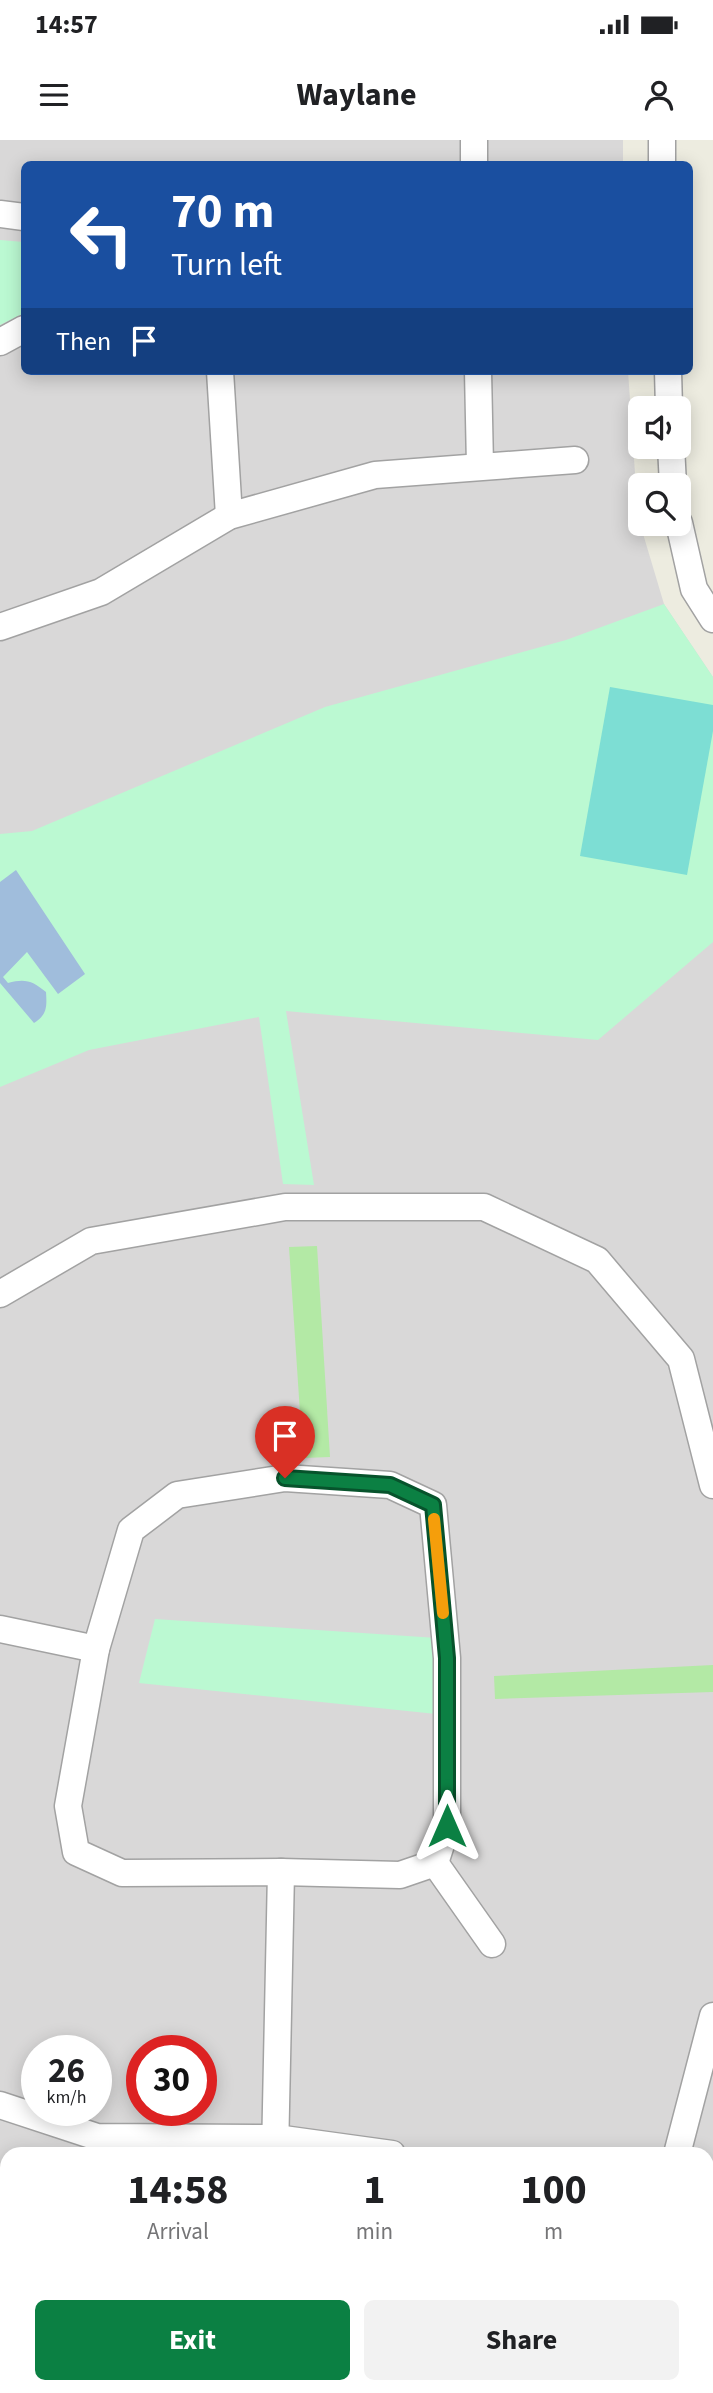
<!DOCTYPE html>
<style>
:root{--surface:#fff;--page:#f2f2f2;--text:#202124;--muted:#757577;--accent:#0b8043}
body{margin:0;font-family:"Source Sans 3",sans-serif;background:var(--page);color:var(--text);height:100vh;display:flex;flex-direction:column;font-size:26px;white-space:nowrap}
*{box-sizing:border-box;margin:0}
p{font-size:23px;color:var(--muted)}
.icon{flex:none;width:38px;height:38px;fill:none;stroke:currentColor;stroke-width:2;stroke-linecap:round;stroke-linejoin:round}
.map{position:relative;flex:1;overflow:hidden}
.details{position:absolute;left:0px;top:2007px;width:714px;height:247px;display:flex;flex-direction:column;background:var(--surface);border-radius:21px 21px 0 0;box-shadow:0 4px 18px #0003}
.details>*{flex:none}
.hud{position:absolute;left:21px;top:21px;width:672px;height:214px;border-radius:10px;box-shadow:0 4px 18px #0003;background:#1a4fa0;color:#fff;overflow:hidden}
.controls{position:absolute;left:628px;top:256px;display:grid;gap:14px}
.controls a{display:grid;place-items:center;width:63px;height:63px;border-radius:10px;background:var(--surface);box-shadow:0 4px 18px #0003;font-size:35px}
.speed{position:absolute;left:21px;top:1895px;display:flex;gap:14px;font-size:35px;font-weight:700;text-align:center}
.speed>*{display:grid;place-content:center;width:91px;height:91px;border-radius:50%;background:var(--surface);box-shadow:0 4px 18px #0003;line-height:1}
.speed small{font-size:18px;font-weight:400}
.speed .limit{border:10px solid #d22;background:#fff;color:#111}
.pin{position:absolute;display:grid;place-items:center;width:60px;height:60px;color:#fff;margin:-72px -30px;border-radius:50% 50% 50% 0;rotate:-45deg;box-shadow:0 0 7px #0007}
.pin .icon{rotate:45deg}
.me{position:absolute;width:77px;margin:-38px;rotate:0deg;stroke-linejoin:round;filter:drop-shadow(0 0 5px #0008)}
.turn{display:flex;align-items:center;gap:24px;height:147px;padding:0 35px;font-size:32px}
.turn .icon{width:91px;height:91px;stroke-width:2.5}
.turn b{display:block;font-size:49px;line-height:60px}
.then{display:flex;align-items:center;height:66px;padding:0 35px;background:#0003;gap:14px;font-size:26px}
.eta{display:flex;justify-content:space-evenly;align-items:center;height:119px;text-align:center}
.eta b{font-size:42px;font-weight:700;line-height:49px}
.cta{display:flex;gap:14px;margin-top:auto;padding:14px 35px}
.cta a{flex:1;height:80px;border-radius:10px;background:var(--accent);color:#fff;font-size:28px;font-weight:700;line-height:80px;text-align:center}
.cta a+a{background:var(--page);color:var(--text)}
.status{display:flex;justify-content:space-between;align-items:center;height:49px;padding:0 35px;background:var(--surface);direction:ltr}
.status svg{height:19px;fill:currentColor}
header{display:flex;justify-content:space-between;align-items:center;height:91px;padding:0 35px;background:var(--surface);font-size:32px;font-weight:700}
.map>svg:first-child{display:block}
</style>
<div class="status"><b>14:57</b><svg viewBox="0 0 49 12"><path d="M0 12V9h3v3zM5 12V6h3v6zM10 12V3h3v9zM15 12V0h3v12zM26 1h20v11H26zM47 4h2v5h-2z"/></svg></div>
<header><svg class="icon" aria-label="menu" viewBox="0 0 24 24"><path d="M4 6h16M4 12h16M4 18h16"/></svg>Waylane<svg class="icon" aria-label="person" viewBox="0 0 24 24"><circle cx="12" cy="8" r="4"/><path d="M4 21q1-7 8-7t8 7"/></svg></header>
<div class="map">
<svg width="713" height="2253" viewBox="0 0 713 2253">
<rect width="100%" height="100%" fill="#edece0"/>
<path fill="#d9d8d8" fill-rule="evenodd" d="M 0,0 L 623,0 L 623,24 L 24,24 L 24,231 L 628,231 L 638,377 L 664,464 L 713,537 L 713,2253 L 285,2253 L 250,2247 L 707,2247 L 707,2014 L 7,2014 L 7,2247 L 95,2247 L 79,2253 L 0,2253 ZM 37,1911 L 96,1911 L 96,1970 L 37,1970 ZM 142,1911 L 201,1911 L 201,1970 L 142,1970 Z"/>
<g fill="#b3e9a5">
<path d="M 317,1106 L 330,1317 L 303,1318 L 289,1107 Z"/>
<path d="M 713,1525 L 713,1552 L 495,1559 L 494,1536 Z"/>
</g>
<g fill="#bbf9d2">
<path d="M 0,100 L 24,102 L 24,173 L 0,185 Z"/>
<path d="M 664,464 L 713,537 L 713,802 L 598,900 L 286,871 L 314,1045 L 283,1044 L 259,877 L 89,910 L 0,947 L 0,694 L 32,691 L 325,567 L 566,500 Z"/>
<path d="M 155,1479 L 437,1498 L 436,1574 L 139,1543 Z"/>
<path d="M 0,2207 L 7,2208 L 7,2247 L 95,2247 L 79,2253 L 0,2253 Z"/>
<path d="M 250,2247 L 498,2247 L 516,2253 L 285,2253 Z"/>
</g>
<path fill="#7dded4" d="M 610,547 L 713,565 L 713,591 L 687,735 L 580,716 Z"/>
<path fill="#a0bddc" d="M 16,730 L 85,834 L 58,854 L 27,812 L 3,837 L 8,843 C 25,838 33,841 46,852 C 47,867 47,875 34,883 L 0,843 L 0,742 Z"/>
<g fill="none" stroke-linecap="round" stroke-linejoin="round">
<defs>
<g id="street">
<path d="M 474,0 L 474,24"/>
<path d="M 662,0 L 662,24"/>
<path d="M 0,74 L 24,77"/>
<path d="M 0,202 L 24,189"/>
<path d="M 220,231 L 229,376"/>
<path d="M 478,231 L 480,326"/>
<path d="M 668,231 L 669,268"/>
<path d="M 671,306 L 673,345"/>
<path d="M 679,383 L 694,449 L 713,479"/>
<path d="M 0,487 L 101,452 L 229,376 L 375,335 L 575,320"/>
<path d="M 0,1154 L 91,1101 L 285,1067 L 484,1067 L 597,1120 L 681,1219 L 713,1345"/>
<path d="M 285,1338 L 390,1345 L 433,1365 L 447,1518 L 447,1686 L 435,1723 L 400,1735 L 281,1732 L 122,1733 L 76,1712 L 68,1666 L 96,1509 L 131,1390 L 177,1355 Z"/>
<path d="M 0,1489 L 96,1509"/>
<path d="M 435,1723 L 492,1804"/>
<path d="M 0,1965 L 97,1997 L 276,1998 L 392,2014"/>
<path d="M 275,2014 L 281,1732"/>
<path d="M 677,2014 L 713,1876"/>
<path d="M 707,2100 L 713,2102"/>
<path d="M 0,2210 L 7,2210"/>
<path d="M 512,2247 L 527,2253"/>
</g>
</defs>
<use href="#street" stroke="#a2a2a2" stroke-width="29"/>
<use href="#street" stroke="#fff" stroke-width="26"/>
</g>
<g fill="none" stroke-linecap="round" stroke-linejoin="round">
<defs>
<path id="route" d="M 285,1338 L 390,1345 L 433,1365 L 447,1518 L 447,1686"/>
</defs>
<use href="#route" stroke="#07532c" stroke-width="18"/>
<use href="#route" stroke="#0b8043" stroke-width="12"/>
<path stroke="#f59e0b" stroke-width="12" d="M 434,1379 L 443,1473"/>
</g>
</svg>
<div class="controls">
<a><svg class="icon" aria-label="sound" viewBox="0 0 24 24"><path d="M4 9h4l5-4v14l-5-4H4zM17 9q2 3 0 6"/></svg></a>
<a><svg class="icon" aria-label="search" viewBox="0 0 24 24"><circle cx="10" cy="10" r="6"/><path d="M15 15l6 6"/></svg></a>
</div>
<div class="speed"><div>26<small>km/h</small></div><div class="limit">30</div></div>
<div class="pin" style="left:285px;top:1338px;background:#d93025"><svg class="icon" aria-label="arrive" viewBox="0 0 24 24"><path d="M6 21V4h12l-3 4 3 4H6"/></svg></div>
<svg class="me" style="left:447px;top:1686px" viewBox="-20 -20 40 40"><path d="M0-17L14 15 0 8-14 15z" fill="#0b8043" stroke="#fff" stroke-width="4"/></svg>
<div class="hud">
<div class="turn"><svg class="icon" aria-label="left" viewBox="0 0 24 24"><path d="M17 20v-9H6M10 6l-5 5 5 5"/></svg><div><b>70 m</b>Turn left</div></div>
<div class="then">Then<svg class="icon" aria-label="arrive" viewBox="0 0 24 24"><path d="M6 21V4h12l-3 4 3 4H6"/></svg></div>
</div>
<section class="details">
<div class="eta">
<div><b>14:58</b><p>Arrival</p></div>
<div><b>1</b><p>min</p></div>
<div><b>100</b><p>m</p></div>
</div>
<div class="cta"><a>Exit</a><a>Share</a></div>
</section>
</div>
